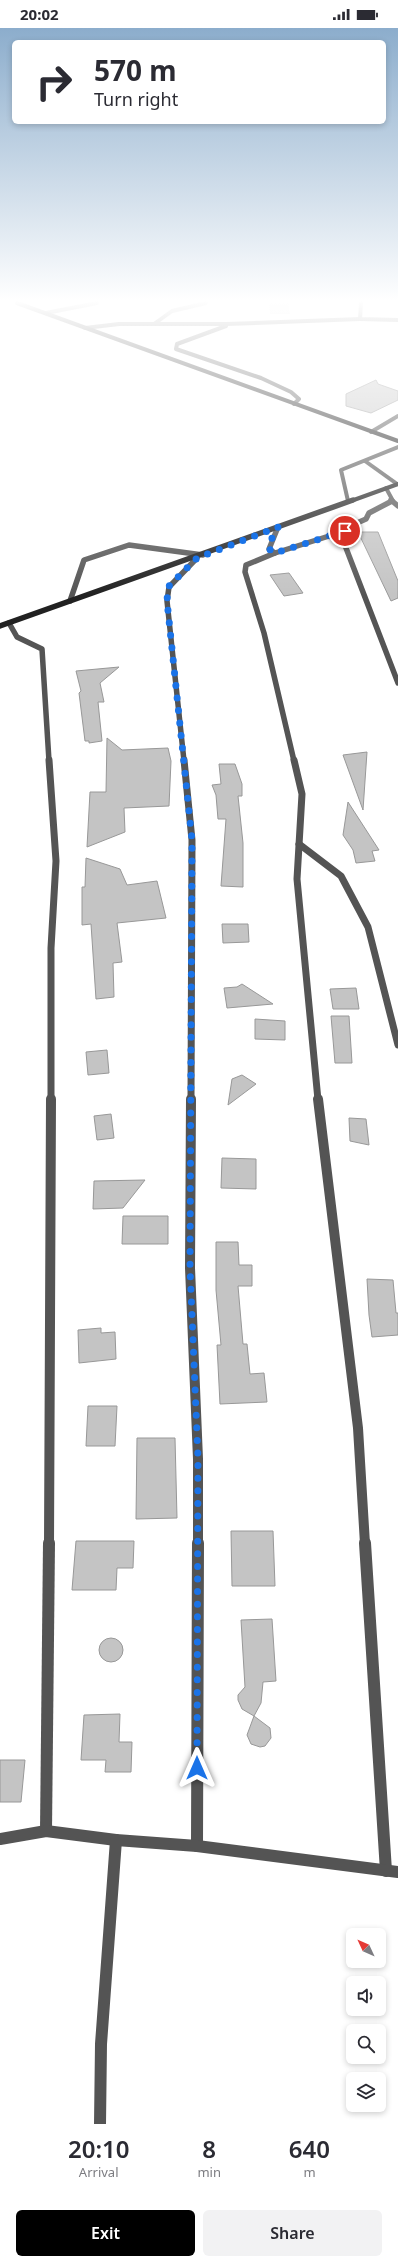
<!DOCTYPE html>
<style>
:root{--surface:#fff;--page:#f2f2f3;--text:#2b2b33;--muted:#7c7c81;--accent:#000}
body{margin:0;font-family:"Noto Sans",sans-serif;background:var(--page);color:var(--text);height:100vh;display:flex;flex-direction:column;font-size:15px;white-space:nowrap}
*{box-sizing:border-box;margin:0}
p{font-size:13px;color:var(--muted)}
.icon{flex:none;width:22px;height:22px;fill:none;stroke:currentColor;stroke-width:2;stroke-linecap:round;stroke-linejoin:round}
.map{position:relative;height:2096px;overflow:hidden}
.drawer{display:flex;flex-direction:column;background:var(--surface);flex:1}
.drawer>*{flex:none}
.banner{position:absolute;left:12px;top:12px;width:374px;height:84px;border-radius:6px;box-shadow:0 2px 6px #0003;background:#fff;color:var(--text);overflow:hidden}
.needle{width:26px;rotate:314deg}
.controls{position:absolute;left:346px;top:1900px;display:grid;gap:8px}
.controls a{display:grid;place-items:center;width:40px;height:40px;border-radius:6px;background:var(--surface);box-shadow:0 2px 6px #0003;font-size:20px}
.pin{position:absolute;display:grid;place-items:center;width:34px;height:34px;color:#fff;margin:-17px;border:2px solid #fff;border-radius:50%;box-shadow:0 1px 4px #0007}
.me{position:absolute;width:44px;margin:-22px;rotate:0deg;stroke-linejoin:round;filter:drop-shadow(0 0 3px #0008)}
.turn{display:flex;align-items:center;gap:14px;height:84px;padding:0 16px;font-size:18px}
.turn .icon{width:52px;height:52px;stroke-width:2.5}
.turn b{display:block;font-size:28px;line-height:34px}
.eta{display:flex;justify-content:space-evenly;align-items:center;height:68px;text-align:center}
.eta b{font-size:24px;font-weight:600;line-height:28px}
.cta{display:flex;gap:8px;margin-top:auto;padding:8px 16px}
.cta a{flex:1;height:46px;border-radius:6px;background:var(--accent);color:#fff;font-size:16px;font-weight:600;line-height:46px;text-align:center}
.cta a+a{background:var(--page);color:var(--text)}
.status{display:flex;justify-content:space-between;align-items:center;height:28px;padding:0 20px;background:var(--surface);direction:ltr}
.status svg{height:11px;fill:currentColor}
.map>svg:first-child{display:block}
</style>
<div class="status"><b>20:02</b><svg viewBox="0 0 49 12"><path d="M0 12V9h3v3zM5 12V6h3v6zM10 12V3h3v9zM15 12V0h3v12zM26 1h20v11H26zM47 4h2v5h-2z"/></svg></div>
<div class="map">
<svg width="398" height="2096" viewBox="0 0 398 2096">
<rect width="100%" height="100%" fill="#fff"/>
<path fill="#dbdbdb" d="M 269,275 L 288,275 L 290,286 L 270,286 Z"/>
<g fill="#c4c4c4" stroke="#989898">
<path d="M 376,352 L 378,356 L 398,363 L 398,372 L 371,385 L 346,378 L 346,366 Z"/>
<path d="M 358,504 L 378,504 L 398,553 L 398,570 L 391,573 Z"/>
<path d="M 289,545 L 303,565 L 284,568 L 270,547 Z"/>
<path d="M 119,639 L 100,655 L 104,674 L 98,674 L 102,713 L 89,715 L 89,713 L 85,713 L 79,665 L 81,663 L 76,643 Z"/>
<path d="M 107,710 L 122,722 L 168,720 L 171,733 L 169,778 L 124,780 L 125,804 L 87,819 L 90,764 L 106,764 Z"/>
<path d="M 367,724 L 363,782 L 343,727 Z"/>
<path d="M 219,736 L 235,736 L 242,756 L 242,768 L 238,768 L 243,815 L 243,859 L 221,858 L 226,791 L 218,791 L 216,767 L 212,757 L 221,756 Z"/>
<path d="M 348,774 L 379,822 L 372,823 L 375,833 L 356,835 L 353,822 L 343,807 Z"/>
<path d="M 86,830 L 120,841 L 127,857 L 157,853 L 166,890 L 117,895 L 122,934 L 113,935 L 114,969 L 96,971 L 91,896 L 82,897 L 82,859 L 85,859 Z"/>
<path d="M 222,896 L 248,896 L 249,914 L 223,915 Z"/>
<path d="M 242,956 L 273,976 L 227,980 L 224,960 L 237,959 Z"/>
<path d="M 356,960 L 359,981 L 333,981 L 330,961 Z"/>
<path d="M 331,988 L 349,988 L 352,1035 L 335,1035 Z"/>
<path d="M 255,991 L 285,993 L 285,1012 L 255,1011 Z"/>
<path d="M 107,1022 L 109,1045 L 88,1047 L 86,1024 Z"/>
<path d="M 242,1047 L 256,1056 L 228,1077 L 232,1051 Z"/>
<path d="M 111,1086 L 114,1110 L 97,1112 L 94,1088 Z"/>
<path d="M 349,1090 L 366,1091 L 369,1117 L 350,1113 Z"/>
<path d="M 222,1130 L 256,1131 L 256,1161 L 221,1160 Z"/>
<path d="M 145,1152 L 123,1180 L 93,1181 L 94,1153 Z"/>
<path d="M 123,1188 L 168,1188 L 168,1216 L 122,1216 Z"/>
<path d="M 216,1214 L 238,1214 L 239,1237 L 252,1237 L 252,1258 L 238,1258 L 243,1316 L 247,1316 L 250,1346 L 264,1345 L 267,1374 L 220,1376 L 217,1317 L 221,1317 L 216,1262 Z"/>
<path d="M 367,1251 L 393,1252 L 396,1285 L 398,1285 L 398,1307 L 372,1309 L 369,1287 Z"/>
<path d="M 101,1300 L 101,1305 L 115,1304 L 116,1331 L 79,1335 L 78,1302 Z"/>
<path d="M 88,1378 L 117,1378 L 115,1418 L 86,1418 Z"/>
<path d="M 137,1410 L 175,1410 L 177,1490 L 136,1491 Z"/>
<path d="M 231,1503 L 273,1503 L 275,1558 L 232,1558 Z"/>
<path d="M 76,1513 L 134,1513 L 133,1540 L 117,1540 L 116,1562 L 72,1562 Z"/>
<path d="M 272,1591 L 276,1653 L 263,1654 L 261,1675 L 254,1688 L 270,1700 L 271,1710 L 265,1718 L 260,1719 L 251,1716 L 247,1707 L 254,1688 L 242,1681 L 238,1672 L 238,1667 L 245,1659 L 241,1592 Z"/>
<circle cx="111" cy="1622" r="12"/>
<path d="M 120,1686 L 119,1714 L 132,1714 L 131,1744 L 105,1744 L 106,1732 L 81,1732 L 84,1687 Z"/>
<path d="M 0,1732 L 25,1732 L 21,1774 L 0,1774 Z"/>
</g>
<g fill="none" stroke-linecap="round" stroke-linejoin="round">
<g stroke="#545454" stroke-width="4">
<path d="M 365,433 L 397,456"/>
<path d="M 348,473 L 341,442 L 398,419"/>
</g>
<path stroke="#545454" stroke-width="5.5" d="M 70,573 L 84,532 L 129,517 L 203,527"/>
<g stroke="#545454" stroke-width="4">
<path d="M 361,275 L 360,291 L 398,292"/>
<path d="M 46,285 L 97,275"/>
<path d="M 154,296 L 226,296 L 360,291"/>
<path d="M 226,298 L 177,316 L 176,321 L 261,350 L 291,364 L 299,371 L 294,376"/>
<path d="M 85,300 L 119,296 L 154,296 L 172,283 L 206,275"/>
<path d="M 371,404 L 398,388"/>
<path d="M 386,460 L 393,473"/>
</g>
<g stroke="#545454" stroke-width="5.5">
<path d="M 391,472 L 398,478"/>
<path d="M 392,473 L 369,485 L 366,491 L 348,499 L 341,507 L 398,655"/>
<path d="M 278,499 L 269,521 L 275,525 L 246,537 L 245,544 L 264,605 L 294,733"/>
<path d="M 275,525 L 345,503"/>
<path d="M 9,595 L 17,609 L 42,621 L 49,733"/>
<path d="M 184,733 L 167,573 L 169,559 L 197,530"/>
</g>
<g stroke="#545454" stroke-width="7">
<path d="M 49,732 L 56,833 L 51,920 L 51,1072"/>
<path d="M 184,732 L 192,812 L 191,1072"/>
<path d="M 294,732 L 302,766 L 297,851 L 318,1072"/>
<path d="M 299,816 L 341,848 L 368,899 L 398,1017"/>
</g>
<g stroke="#545454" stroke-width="10">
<path d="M 191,1071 L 190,1240 L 198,1431 L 198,1516"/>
<path d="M 318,1071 L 358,1400 L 365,1516"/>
<path d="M 49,1516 L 51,1071"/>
</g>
<g stroke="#545454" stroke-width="12">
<path d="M 365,1515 L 386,1843"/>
<path d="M 46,1803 L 49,1515"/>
<path d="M 0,1811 L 46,1803 L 116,1812"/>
<path d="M 197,1818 L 198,1515"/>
</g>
<path stroke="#545454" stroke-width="12" d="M 100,2096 L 101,2016 L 116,1812 L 197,1818 L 398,1844"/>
<g stroke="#212121" stroke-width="4">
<path d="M 17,275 L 398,413"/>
<path d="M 351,473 L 398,456"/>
</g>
<path stroke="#212121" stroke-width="5.5" d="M 0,598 L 353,472"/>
</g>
<linearGradient id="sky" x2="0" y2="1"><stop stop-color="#8cadcc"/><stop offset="0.48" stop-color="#fff"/><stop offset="1" stop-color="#fff" stop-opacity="0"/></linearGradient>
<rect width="398" height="568" fill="url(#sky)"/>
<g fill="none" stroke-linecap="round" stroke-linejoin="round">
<path stroke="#1a73e8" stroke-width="7" stroke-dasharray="0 12.6" d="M 197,1740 L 198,1430 L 190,1240 L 192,812 L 167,573 L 168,559 L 197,530 L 278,499 L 271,512 L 269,521 L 275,525 L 345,503"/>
</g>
</svg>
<div class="controls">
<a><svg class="needle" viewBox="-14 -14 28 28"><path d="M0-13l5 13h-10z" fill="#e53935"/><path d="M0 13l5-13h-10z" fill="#7c7c81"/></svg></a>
<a><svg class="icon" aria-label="sound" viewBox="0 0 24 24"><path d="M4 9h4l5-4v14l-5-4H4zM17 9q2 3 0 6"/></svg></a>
<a><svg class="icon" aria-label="search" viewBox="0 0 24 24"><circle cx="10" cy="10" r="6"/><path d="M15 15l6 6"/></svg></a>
<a><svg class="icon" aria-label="layers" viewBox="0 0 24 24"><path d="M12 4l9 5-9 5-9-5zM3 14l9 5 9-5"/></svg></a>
</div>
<div class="pin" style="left:345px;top:503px;background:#d93025"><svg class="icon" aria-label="arrive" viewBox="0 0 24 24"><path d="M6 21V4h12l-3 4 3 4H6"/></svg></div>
<svg class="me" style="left:197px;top:1740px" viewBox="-20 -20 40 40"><path d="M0-17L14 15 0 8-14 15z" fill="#1a73e8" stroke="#fff" stroke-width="4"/></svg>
<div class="banner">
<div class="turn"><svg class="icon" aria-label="right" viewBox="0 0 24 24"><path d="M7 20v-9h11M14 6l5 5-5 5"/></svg><div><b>570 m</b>Turn right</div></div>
</div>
</div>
<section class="drawer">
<div class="eta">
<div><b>20:10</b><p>Arrival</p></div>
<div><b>8</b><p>min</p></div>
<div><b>640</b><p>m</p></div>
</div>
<div class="cta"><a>Exit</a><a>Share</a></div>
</section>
